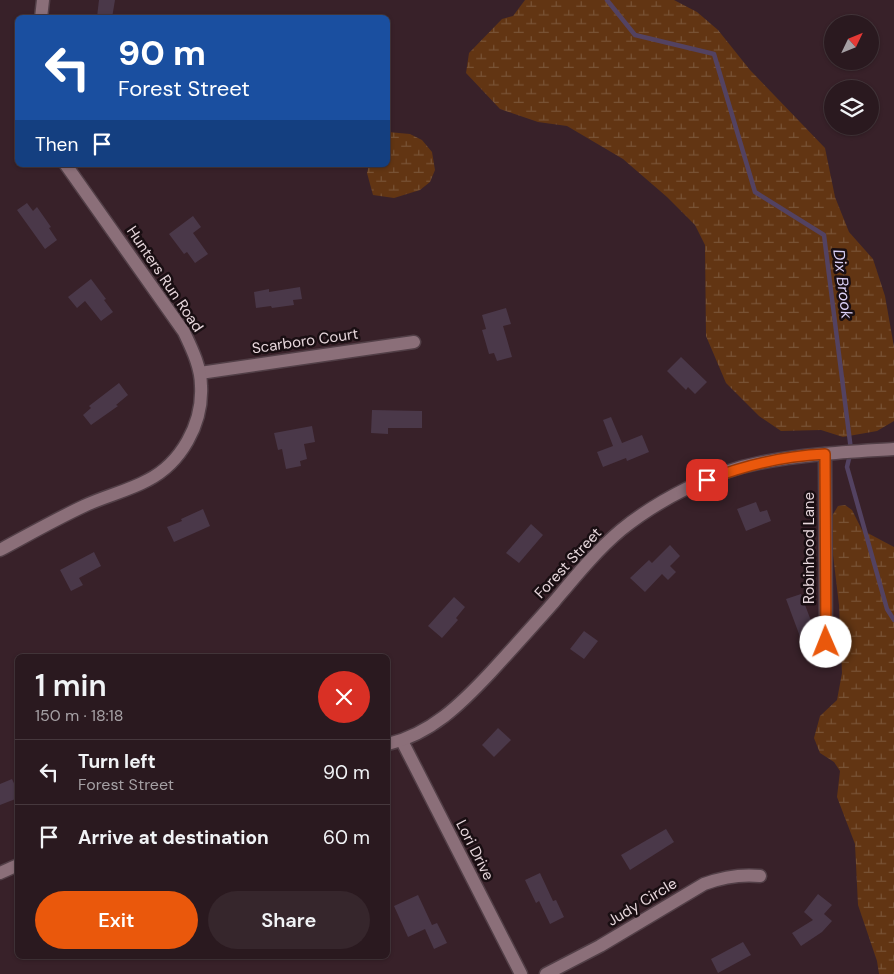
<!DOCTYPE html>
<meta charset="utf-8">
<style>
:root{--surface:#2a191f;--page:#36262c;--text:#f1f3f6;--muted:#a5a0a4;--line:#46383d;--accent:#ea580c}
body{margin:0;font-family:"DM Sans",sans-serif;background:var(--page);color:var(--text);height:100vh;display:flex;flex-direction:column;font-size:19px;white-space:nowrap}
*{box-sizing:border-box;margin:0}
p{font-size:16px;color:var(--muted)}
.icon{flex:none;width:28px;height:28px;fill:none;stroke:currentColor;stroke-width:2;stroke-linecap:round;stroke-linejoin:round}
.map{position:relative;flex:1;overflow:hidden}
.drawer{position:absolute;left:15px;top:654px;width:375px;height:305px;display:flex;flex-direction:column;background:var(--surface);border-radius:8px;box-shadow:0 1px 4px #0004,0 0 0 1px var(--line)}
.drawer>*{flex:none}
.guide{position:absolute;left:15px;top:15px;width:375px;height:152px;border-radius:8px;box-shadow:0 1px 4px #0004,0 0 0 1px var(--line);background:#1a4fa0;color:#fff;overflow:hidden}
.needle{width:32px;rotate:47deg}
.controls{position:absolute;left:824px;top:15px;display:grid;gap:10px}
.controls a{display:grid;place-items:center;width:55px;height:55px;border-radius:50%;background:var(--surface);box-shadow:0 1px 4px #0004,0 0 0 1px var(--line);font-size:25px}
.pin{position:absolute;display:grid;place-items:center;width:42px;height:42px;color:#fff;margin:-21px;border-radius:10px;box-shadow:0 2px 8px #0006}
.me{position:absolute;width:55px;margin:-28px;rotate:359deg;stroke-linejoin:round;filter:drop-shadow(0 0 4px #0008)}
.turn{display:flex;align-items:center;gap:18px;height:105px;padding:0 20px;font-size:22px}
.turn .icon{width:65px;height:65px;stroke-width:2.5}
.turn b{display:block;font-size:35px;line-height:42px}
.then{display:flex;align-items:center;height:48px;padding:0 20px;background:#0003;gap:10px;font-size:19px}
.round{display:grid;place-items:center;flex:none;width:52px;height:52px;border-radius:26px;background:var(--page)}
.overview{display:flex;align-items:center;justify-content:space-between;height:85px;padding:0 20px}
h1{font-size:30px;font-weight:600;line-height:38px}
.cta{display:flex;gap:10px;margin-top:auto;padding:10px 20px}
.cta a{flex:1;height:58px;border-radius:30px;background:var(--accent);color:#fff;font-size:20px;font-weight:600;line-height:58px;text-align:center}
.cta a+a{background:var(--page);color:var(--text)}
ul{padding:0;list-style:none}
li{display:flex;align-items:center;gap:15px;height:65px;padding:0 20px;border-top:1px solid var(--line)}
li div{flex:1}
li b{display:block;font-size:19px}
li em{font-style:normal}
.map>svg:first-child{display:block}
</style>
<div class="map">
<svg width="894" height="974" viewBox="0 0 894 974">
<defs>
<pattern id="wetland-marsh" width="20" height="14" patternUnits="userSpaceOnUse" patternTransform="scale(1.25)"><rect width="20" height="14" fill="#623513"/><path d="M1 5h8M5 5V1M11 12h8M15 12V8" fill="none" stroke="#785235"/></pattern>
</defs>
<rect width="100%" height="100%" fill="#382129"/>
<g fill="url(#wetland-marsh)">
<path d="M 525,0 L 674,0 L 697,12 L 718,30 L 750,70 L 825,148 L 835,197 L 849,232 L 873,259 L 885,296 L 894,347 L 894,421 L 877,431 L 843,437 L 821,430 L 781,431 L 759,416 L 726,383 L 706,336 L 705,245 L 695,225 L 667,197 L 623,159 L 567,126 L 538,122 L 500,109 L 466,73 L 469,53 L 502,19 L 513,16 Z"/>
<path d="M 388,132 L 410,134 L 422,140 L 432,152 L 435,170 L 430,182 L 420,190 L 394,198 L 373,195 L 367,173 L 369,165 L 388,165 Z"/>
<path d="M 845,505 L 852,510 L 862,530 L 894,547 L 894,974 L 879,974 L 877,961 L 858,905 L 855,844 L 837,797 L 840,771 L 834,762 L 820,753 L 814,738 L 820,716 L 837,700 L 842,673 L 839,605 L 829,521 L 838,506 Z"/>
</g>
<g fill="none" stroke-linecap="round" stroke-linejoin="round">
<path stroke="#534261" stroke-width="4.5" d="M 607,0 L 635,35 L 714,54 L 755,192 L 824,235 L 851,450 L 847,467 L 887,609 L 894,620"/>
</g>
<g fill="#4a3849">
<path d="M 99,0 L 115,0 L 112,18 L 97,17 Z"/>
<path d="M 27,203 L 33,211 L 37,207 L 51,227 L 49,228 L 57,240 L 45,249 L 17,210 Z"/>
<path d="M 193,216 L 201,227 L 193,233 L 208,254 L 195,263 L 187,252 L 184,254 L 169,234 Z"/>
<path d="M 91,279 L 106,299 L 104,300 L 113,312 L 101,321 L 85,301 L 77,308 L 68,297 Z"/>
<path d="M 300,287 L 302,299 L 293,300 L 294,305 L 272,308 L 271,306 L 256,308 L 254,292 L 269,289 L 269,292 Z"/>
<path d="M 506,308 L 511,324 L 503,326 L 512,357 L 497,361 L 494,353 L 489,354 L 482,330 L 486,329 L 482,315 Z"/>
<path d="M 681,357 L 707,382 L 695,394 L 688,387 L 686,390 L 667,371 Z"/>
<path d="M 119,383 L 128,395 L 116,405 L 118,406 L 91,425 L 83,415 L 91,408 L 89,406 Z"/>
<path d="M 372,410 L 422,411 L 422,428 L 388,428 L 388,434 L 371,433 Z"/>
<path d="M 611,417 L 622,443 L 642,435 L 649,452 L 627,461 L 626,458 L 603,467 L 597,452 L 613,446 L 603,420 Z"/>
<path d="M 312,426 L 315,442 L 304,444 L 307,459 L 300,461 L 301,466 L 286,469 L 282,449 L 278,450 L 274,433 Z"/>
<path d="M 756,502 L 760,512 L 767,510 L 771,521 L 746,531 L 737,509 Z"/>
<path d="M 203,509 L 210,526 L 174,542 L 167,527 L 182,521 L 181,519 Z"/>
<path d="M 531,524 L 543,535 L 519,563 L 506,553 Z"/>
<path d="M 670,545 L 680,556 L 670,566 L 676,572 L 668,580 L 662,574 L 645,592 L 630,578 L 649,560 L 652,563 Z"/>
<path d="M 94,552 L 101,566 L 79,578 L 83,585 L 71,591 L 60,570 Z"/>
<path d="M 801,594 L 817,637 L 802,642 L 786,599 Z"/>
<path d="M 454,597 L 465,607 L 456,618 L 458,620 L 442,638 L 428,626 Z"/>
<path d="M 584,631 L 598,641 L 584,659 L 570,649 Z"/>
<path d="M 498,728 L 511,740 L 494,757 L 482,745 Z"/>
<path d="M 12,779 L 18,792 L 18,798 L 0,805 L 0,784 Z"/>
<path d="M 666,829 L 674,842 L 630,870 L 621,855 Z"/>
<path d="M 540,873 L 553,901 L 556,900 L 564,917 L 550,924 L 539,901 L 536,903 L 525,880 Z"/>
<path d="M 818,894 L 832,905 L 824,914 L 832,921 L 822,932 L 801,946 L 792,933 L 813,920 L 804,912 Z"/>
<path d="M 418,895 L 432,925 L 437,923 L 447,943 L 434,949 L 425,929 L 408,937 L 394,906 Z"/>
<path d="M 743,942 L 751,955 L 718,973 L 711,959 Z"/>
</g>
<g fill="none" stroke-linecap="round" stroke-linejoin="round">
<defs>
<g id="street">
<path d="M 41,18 L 43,0"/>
<path d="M 200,373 L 414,342"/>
<path d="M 825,454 L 826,642"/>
<path d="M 0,550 C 28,535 56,519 84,506 C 105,496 128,491 148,480 C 181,463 203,424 201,386 C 201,367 192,349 184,332 L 66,165"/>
<path d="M 402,741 L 521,974"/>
<path d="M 388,744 C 431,734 461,704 491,672 C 512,649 533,626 554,602 C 575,577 596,551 621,530 C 658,500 712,472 759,463 C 804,454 849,452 894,449"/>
<path d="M 0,873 L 18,865"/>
<path d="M 546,974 L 600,946 L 704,884 C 723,877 740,874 760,876"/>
</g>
</defs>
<use href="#street" stroke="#523f47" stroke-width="15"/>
<use href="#street" stroke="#8b6f79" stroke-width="12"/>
</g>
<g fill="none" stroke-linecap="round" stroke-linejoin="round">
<defs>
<path id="route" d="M 707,480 C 745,465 784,456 825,454 L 826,642"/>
</defs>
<use href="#route" stroke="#983908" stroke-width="12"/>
<use href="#route" stroke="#ea580c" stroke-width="9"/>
</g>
<g text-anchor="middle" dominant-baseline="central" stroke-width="5" stroke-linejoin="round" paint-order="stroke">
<g font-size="15" fill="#e7d7dc" stroke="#190e12">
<text transform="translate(165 279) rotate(56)">Hunters Run Road</text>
<text transform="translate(305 341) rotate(-8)">Scarboro Court</text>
<text transform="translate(809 548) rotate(-90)">Robinhood Lane</text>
<text transform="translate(568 563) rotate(-47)">Forest Street</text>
<text transform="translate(475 850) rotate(63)">Lori Drive</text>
<text transform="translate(642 902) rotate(-31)">Judy Circle</text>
</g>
<g font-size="16" font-style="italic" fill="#dad0f6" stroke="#190e12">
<text transform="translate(843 284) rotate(83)">Dix Brook</text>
</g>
</g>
</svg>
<div class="controls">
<a><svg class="needle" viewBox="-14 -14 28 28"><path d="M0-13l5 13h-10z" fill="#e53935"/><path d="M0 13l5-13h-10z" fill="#a5a0a4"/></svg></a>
<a><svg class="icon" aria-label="layers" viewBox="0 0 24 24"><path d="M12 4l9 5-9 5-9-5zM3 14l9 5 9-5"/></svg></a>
</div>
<div class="pin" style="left:707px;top:480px;background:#d93025"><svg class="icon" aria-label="arrive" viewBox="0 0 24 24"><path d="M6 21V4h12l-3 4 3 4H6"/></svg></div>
<svg class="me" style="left:826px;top:642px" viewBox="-20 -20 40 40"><circle r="19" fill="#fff"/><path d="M0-13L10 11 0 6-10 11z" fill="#ea580c"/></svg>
<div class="guide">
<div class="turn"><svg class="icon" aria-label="left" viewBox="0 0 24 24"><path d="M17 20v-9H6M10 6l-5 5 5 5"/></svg><div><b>90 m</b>Forest Street</div></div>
<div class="then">Then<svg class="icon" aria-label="arrive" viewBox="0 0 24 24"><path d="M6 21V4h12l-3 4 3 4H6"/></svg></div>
</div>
<section class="drawer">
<div class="overview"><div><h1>1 min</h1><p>150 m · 18:18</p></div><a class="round" style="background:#d93025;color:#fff"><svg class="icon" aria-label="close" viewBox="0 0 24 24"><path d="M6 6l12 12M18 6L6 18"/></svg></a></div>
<ul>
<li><svg class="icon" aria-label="left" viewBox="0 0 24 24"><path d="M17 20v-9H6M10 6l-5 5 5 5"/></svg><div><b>Turn left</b><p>Forest Street</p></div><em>90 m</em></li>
<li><svg class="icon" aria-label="arrive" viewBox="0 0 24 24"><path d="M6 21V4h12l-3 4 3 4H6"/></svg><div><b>Arrive at destination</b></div><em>60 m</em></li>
</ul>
<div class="cta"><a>Exit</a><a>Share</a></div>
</section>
</div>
